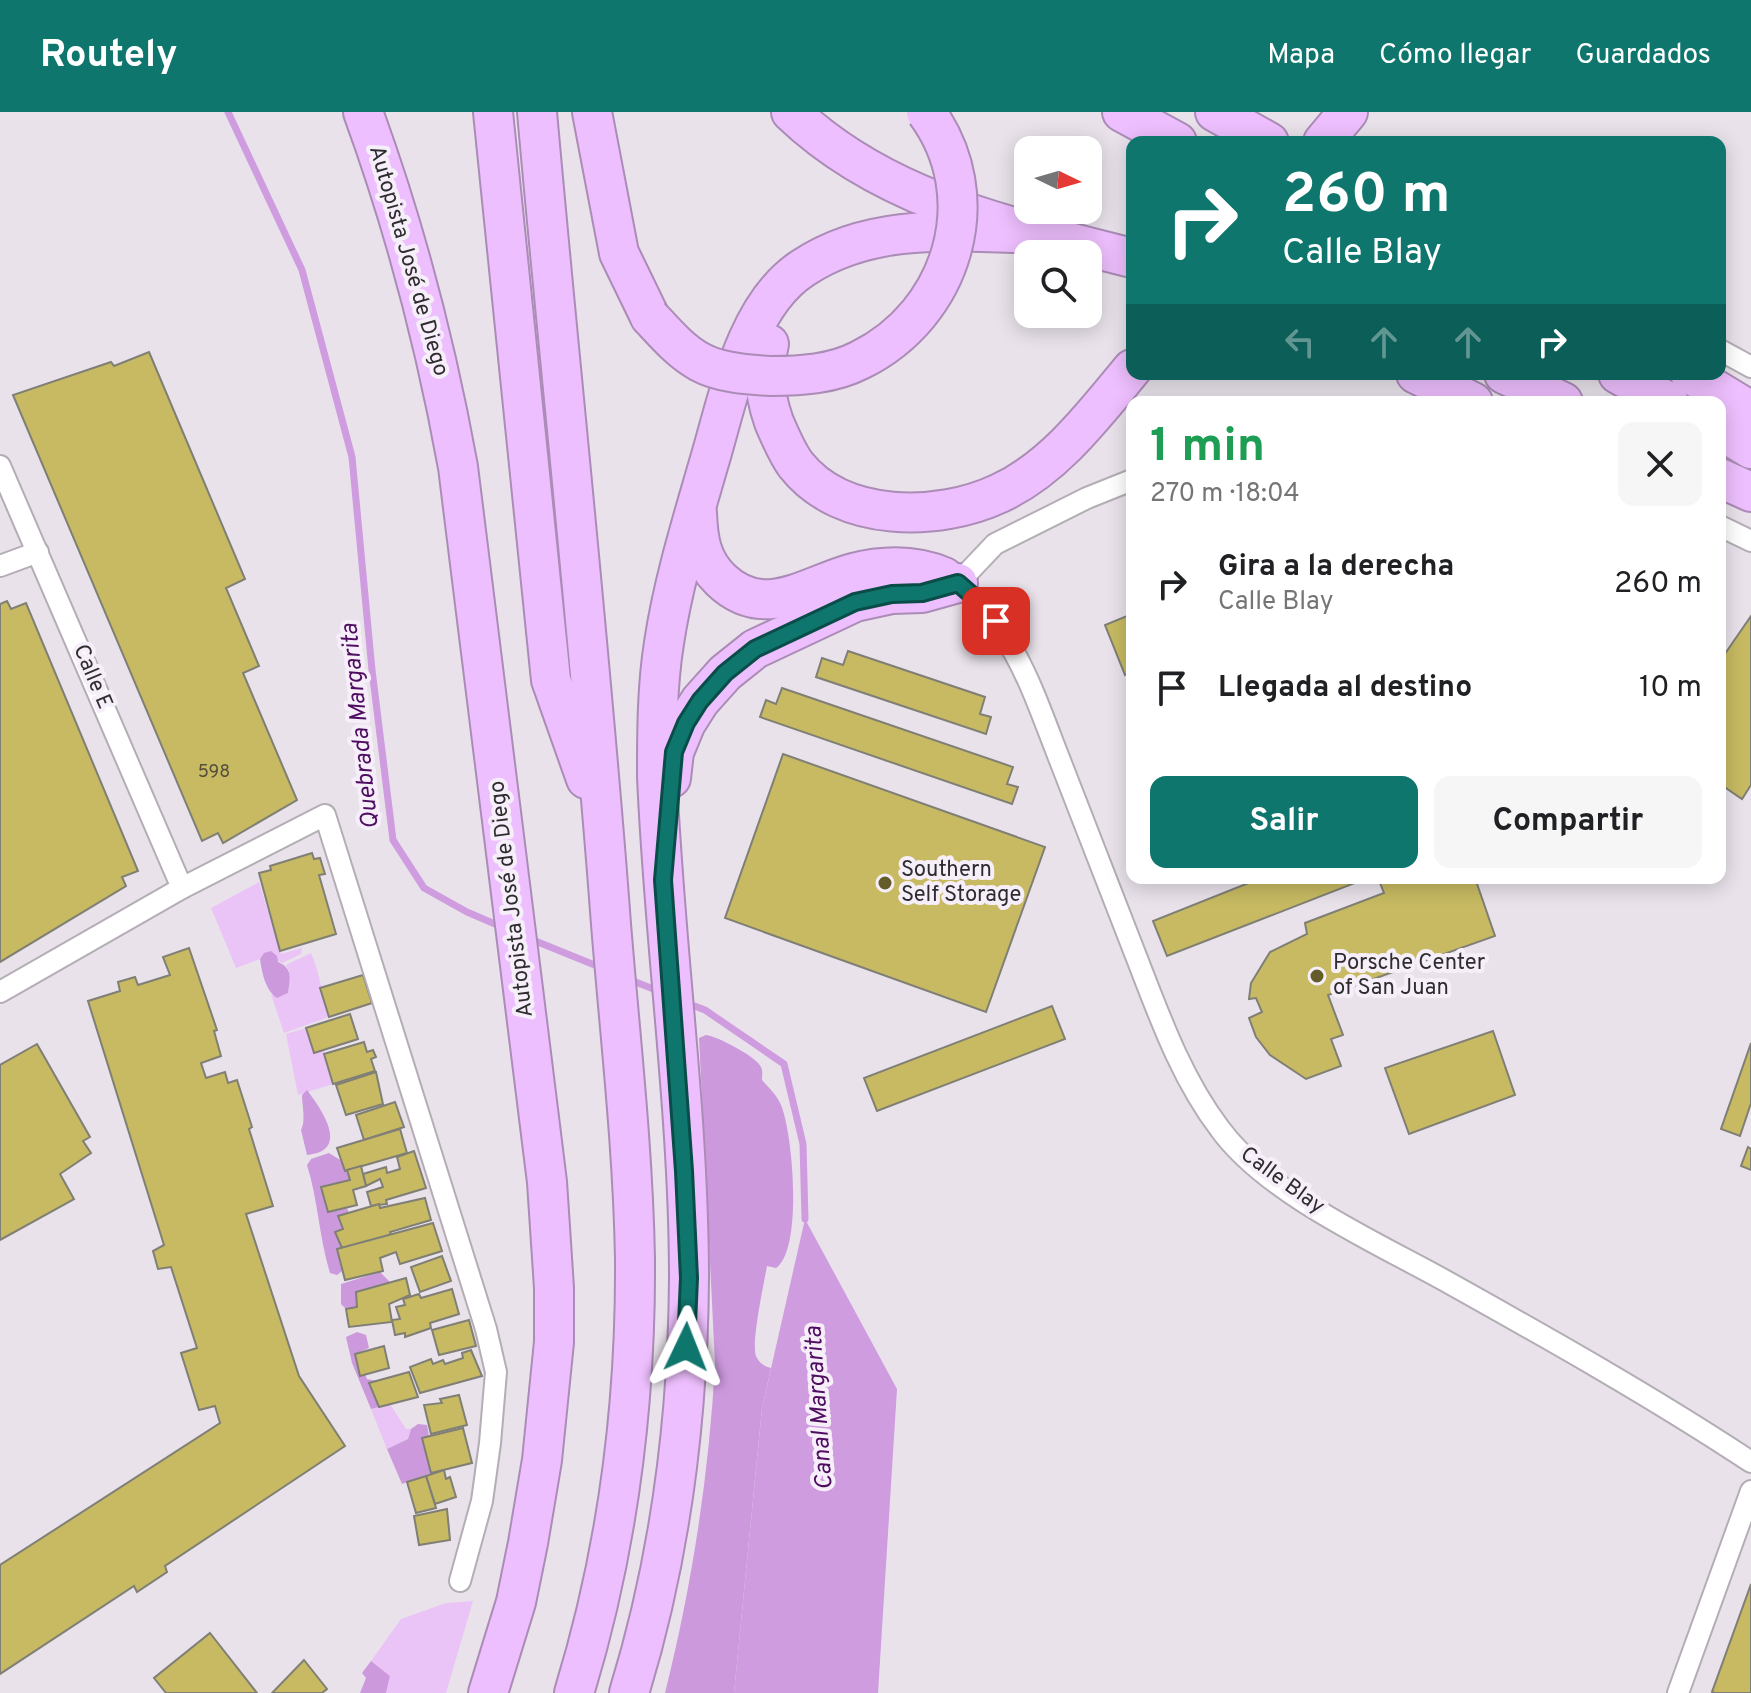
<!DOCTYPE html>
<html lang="es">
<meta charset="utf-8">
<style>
:root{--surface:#fff;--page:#f6f6f6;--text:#202124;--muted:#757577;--accent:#0f766e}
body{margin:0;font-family:Overpass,sans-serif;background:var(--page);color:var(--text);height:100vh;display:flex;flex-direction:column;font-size:30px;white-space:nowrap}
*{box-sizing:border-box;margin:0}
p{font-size:26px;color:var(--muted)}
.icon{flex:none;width:44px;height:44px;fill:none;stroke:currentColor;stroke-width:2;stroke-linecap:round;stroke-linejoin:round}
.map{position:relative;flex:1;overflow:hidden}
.panel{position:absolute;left:1126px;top:284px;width:600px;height:488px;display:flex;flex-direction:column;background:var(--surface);border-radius:16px;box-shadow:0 4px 20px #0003}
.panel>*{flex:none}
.hud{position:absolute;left:1126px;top:24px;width:600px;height:244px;border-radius:16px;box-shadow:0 4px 20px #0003;background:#0f766e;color:#fff;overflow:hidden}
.needle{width:52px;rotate:95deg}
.controls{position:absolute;left:1014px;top:24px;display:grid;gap:16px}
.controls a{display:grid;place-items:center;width:88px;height:88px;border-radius:16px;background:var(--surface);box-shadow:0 4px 20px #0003;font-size:40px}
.pin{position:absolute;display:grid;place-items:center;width:68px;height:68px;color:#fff;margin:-34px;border-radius:16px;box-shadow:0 4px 12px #0006}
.me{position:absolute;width:88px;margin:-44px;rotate:2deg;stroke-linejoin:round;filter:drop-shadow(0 0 6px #0008)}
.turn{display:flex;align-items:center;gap:28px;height:168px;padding:0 24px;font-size:36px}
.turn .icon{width:104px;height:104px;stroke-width:2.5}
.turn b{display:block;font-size:56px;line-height:68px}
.lanes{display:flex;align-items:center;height:76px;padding:0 24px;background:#0003;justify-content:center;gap:40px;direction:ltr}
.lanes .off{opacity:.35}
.round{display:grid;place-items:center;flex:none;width:84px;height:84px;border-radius:16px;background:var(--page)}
.headline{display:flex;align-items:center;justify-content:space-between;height:136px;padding:0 24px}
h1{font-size:48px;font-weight:700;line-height:60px;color:#1e9e55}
.primary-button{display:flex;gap:16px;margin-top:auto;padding:16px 24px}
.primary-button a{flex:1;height:92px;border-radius:16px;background:var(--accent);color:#fff;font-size:32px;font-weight:700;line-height:92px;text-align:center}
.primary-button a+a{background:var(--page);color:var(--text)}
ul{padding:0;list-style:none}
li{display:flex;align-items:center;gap:24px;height:104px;padding:0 24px}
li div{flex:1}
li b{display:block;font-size:30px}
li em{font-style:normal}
header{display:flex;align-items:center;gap:48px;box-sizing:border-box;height:112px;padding:0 40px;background:var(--accent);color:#fff}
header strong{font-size:38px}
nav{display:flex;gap:44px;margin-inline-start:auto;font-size:28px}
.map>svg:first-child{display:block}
</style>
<header>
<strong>Routely</strong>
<nav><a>Mapa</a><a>Cómo llegar</a><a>Guardados</a></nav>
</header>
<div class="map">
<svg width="1751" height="1581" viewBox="0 0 1751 1581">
<rect width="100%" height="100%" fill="#e9e2eb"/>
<g fill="#eac4f7">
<path d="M 259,770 L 281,842 L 302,836 L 301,842 L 282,851 L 264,841 L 260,847 L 236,856 L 211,796 Z"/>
<path d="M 311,841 C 320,861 322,883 329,905 L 284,921 L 271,882 L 277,886 L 288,881 L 289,859 L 286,853 Z"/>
<path d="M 306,916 L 314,941 L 324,938 L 333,972 L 298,983 L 286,922 Z"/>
<path d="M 390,1292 L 406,1317 L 411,1317 L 408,1327 L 387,1337 L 371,1297 Z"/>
<path d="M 473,1489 L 446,1581 L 386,1581 L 390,1564 L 371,1549 L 401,1507 L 446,1491 Z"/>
</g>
<g fill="#c9d">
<path d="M 271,839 L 277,844 L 278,850 C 293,856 290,867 288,881 L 277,886 C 265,878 262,860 260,847 L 264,841 Z"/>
<path d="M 706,923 C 717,924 757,945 761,955 C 763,959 762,964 762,968 C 769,976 777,983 781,993 C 793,1021 803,1138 776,1156 L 767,1154 C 764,1171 751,1231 756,1244 C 759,1251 764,1254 771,1256 L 762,1296 L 734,1581 L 665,1581 C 692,1473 709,1363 715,1252 L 699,926 Z"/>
<path d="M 307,978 C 322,998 351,1039 307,1043 L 301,1018 C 306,1010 302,993 302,983 Z"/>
<path d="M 329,1041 L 342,1049 L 350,1068 L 321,1075 L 328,1100 L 347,1096 L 349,1101 L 338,1104 L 343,1117 L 336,1121 L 342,1136 L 337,1138 L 342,1159 L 337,1163 L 330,1161 C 319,1125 318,1088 307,1053 L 311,1047 Z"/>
<path d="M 380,1160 L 390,1170 L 356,1180 L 357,1195 L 346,1197 L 341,1192 L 341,1172 Z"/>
<path d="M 357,1220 L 366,1223 L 369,1236 L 355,1242 L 360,1263 L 365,1262 L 367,1267 L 377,1269 L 369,1272 L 379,1295 L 371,1297 L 352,1251 L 346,1225 Z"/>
<path d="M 418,1312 L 427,1313 L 429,1324 L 422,1326 L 431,1361 L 402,1372 L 387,1337 L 408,1327 L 411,1317 Z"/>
<path d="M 371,1549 L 390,1564 L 386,1581 L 360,1581 L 366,1566 L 362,1561 Z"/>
</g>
<path fill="#cf9ce0" d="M 805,1107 L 897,1277 L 878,1581 L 734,1581 L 762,1296 Z"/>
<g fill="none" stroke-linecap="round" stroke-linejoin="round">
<g stroke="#cf9ce0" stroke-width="7">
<path d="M 228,0 L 302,158 L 352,345 L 372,558 L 393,728 L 424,776 L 467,800 L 502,815"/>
<path d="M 528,826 L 602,856"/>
<path d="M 628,867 L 661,880"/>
<path d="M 684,890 L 705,898 L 784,952 L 803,1032 L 805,1107"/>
</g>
</g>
<g fill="#c7ba62" stroke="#807f75" stroke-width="2">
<path d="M 149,240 L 245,467 L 226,476 L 259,554 L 243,561 L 297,688 L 223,731 L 218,721 L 202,729 L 13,283 L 111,250 L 114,254 Z"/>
<path d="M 7,489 L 11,497 L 26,491 L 138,759 L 122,765 L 126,774 L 0,850 L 0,492 Z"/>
<path d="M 1132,502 L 1132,565 L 1130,561 L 1125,563 L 1105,513 Z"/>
<path d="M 1751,504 L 1751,673 L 1742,687 L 1720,672 L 1720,549 Z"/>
<path d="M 848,539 L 985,585 L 980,602 L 991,605 L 986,622 L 816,565 L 822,546 L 843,553 Z"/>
<path d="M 782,576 L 1013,655 L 1007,672 L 1018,675 L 1012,692 L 760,605 L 766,588 L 776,592 Z"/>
<path d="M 783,642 L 1045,735 L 986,900 L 725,806 Z"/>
<path d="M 312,741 L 314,747 L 320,746 L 325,762 L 319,763 L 336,822 L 280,839 L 259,761 L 271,758 L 270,754 Z"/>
<path d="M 1261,766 L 1359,766 L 1360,769 L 1167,844 L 1153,809 Z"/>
<path d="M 1378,766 L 1475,766 L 1495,824 L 1328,883 L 1343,923 L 1331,927 L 1341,954 L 1306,967 L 1270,943 L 1256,925 L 1249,906 L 1262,900 L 1256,886 L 1249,887 L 1251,871 L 1270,840 L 1307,822 L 1305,811 L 1384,781 Z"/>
<path d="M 189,836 L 217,918 L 214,919 L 221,944 L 201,951 L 206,966 L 225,960 L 228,971 L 237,968 L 252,1015 L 249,1017 L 273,1094 L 246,1102 L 299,1264 L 345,1334 L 165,1454 L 167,1460 L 137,1480 L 134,1474 L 0,1562 L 0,1453 L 220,1311 L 215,1294 L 199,1298 L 181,1241 L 197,1236 L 171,1155 L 158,1157 L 153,1139 L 164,1133 L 88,889 L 120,879 L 118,870 L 135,865 L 138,873 L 170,863 L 163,845 Z"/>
<path d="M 363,863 L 372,891 L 329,905 L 320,876 Z"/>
<path d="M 1052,894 L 1065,927 L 877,999 L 864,966 Z"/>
<path d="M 350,902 L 358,927 L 314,941 L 306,916 Z"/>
<path d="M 1493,919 L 1515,983 L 1409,1022 L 1385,956 Z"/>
<path d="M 364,930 L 367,940 L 373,938 L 376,945 L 371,947 L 375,959 L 333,972 L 324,942 Z"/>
<path d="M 1751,931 L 1751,991 L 1740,1024 L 1721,1017 Z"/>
<path d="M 37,932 L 90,1025 L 83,1029 L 91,1041 L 60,1062 L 74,1087 L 0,1128 L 0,953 Z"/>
<path d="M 376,960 L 383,992 L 346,1003 L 336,973 Z"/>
<path d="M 395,990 L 404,1015 L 364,1028 L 356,1003 Z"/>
<path d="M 400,1017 L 407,1041 L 345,1059 L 337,1036 Z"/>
<path d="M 1748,1035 L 1751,1037 L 1751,1058 L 1741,1054 Z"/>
<path d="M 414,1039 L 426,1076 L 386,1088 L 387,1092 L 371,1094 L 367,1080 L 383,1075 L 380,1067 L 366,1074 L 363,1062 L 386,1055 L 387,1061 L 400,1057 L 397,1045 Z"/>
<path d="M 361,1054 L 366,1074 L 353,1078 L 357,1093 L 328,1100 L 321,1075 L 350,1068 L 347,1058 Z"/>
<path d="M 425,1086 L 431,1108 L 390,1120 L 392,1124 L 342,1136 L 335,1120 L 343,1117 L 338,1104 L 379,1092 L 380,1096 Z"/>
<path d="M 433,1111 L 442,1139 L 400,1152 L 396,1140 L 380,1146 L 383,1159 L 345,1168 L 337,1137 Z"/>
<path d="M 442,1144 L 451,1169 L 420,1180 L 411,1155 Z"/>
<path d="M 406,1166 L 410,1183 L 389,1192 L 392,1210 L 349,1215 L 346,1197 L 357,1195 L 356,1180 Z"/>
<path d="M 452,1177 L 459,1202 L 430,1211 L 431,1216 L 405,1225 L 405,1221 L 395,1223 L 392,1208 L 400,1207 L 396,1195 L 405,1193 L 403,1187 L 419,1182 L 421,1186 Z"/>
<path d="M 469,1208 L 476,1234 L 439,1243 L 432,1218 Z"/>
<path d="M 384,1234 L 389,1256 L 360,1264 L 355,1242 Z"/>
<path d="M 471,1238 L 482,1264 L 420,1281 L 410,1255 L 431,1247 L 433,1252 L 443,1248 L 445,1252 L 463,1246 L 462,1241 Z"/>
<path d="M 409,1260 L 418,1285 L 379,1295 L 369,1271 Z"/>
<path d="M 459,1283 L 467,1313 L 431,1322 L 424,1293 L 442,1291 L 440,1287 Z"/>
<path d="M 463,1316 L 472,1351 L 431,1361 L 422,1326 Z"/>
<path d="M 444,1358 L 446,1367 L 450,1365 L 456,1385 L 435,1392 L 426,1364 Z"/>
<path d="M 426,1364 L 436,1396 L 416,1401 L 407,1370 Z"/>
<path d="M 447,1397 L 450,1428 L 419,1433 L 414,1404 Z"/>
<path d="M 1751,1472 L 1751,1581 L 1715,1581 L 1712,1580 Z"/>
<path d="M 210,1521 L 257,1581 L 166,1581 L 154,1566 Z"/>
<path d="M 304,1548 L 327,1577 L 322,1581 L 272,1581 Z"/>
</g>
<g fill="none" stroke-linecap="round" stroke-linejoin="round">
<defs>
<g id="minor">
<path d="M 1720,238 L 1751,255"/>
<path d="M 0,354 L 182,776"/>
<path d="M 1132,368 L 1087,386 L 995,432 L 958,471 C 1016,522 1032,577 1059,646 C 1085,712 1111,778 1136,844 C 1159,903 1181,966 1220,1017 C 1268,1083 1380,1132 1451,1172 C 1553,1229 1654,1286 1751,1350"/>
<path d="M 1720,414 L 1751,429"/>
<path d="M 0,454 L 38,440"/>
<path d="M 0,880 L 182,776 L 325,703 L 486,1217 L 496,1260 L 490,1331 L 482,1389 L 460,1469"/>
<path d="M 1678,1581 L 1751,1379"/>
</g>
<g id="motorway">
<path d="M 363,0 C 405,115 436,234 458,355 L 547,1070 L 554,1176 L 554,1230 L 542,1348 L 528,1431 L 516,1490 L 488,1581"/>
<path d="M 493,0 L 551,568 L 586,667"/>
<path d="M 537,0 C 561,271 591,541 611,812 C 620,924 633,1035 635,1147 C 636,1294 617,1441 574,1581"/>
<path d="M 592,0 L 619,141 L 650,205"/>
<path d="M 791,0 C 884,89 1011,115 1132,146"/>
<path d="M 1122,0 L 1177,30"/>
<path d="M 1215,0 L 1269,30"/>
<path d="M 1323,30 L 1348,0"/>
<path d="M 769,232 C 762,258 765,285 774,310 C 780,324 787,341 796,353 C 842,411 939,410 1000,381 C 1054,356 1094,303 1132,257"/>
<path d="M 1416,262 L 1473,290"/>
<path d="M 1504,262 L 1563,290"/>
<path d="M 1618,262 L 1669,290"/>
<path d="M 1690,262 L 1751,299"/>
<path d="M 1720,318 L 1751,337"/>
<path d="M 1720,366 L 1751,380"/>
<path d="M 697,401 C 698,427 701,449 721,468 C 764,509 806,474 853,461 C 884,453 916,453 944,465"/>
<path d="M 671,666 L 674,640 L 686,611 L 700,589 L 725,561 L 755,537 L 855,490 L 892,482 L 922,481 L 958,471"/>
<path d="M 629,1581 C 670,1448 688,1306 689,1167 C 689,999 664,832 657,664 C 657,620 657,575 664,531 C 673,471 691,413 708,354 C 727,292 744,194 803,156 C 874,109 958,120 1039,122"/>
</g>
</defs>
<use href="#minor" stroke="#b4adb6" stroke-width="24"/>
<use href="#motorway" stroke="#ab8cb6" stroke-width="42"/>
<use href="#minor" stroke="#fff" stroke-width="20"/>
<use href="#motorway" stroke="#eebffe" stroke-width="38"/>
<defs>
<path id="motorway-bridge" d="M 650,205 C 665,221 680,239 700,250 C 720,261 748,263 771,264 C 801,264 833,262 860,248 C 953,202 989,85 926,0"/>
</defs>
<use href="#motorway-bridge" stroke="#ab8cb6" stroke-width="42" stroke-linecap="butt"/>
<use href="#motorway-bridge" stroke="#eebffe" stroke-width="38"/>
</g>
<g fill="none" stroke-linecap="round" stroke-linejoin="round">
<defs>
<path id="route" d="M 686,1235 L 689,1166 L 684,1059 L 663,768 L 674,640 L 686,611 L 700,589 L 725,561 L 755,537 L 855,490 L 892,482 L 922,481 L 958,471 L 982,492 L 996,509"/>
</defs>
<use href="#route" stroke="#0a4d48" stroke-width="20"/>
<use href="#route" stroke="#0f766e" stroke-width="14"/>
</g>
<g fill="#655d29" stroke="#f6eff9" stroke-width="3">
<circle cx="885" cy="771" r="8"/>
<circle cx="1317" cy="864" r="8"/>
</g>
<g text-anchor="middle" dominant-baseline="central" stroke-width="8" stroke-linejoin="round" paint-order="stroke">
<g font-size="18" fill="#55503c">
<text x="214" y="660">598</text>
</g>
<g font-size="22" fill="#2f2c30" stroke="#f6eff9">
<text transform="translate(408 149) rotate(74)">Autopista José de Diego</text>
<text transform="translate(92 565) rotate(67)">Calle E</text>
<text transform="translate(512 787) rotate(-97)">Autopista José de Diego</text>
<text transform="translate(1282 1069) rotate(36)">Calle Blay</text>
</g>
<g font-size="22" fill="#2f2c30" stroke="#f6eff9" text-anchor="start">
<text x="901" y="758">Southern<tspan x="901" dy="25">Self Storage</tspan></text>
<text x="1333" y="851">Porsche Center<tspan x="1333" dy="25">of San Juan</tspan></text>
</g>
<g font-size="24" font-style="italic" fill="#4f0d61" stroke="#f6eff9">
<text transform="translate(361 614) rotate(-96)">Quebrada Margarita</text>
<text transform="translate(820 1296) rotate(-94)">Canal Margarita</text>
</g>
</g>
</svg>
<div class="controls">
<a><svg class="needle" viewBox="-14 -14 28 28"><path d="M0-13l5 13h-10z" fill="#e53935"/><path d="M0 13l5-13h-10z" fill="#757577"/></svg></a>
<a><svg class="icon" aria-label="search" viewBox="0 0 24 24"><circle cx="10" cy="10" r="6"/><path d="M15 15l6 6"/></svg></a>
</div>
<div class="pin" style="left:996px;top:509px;background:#d93025"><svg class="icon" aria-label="arrive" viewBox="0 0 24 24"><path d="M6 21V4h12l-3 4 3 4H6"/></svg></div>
<svg class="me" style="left:686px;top:1235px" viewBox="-20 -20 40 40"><path d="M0-17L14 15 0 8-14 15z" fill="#0f766e" stroke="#fff" stroke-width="4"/></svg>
<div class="hud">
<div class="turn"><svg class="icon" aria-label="right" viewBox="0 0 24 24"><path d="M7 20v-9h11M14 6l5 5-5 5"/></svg><div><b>260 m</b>Calle Blay</div></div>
<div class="lanes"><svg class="icon off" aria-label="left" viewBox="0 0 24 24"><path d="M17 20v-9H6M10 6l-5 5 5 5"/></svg><svg class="icon off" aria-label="ahead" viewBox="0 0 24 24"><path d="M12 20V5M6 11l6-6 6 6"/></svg><svg class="icon off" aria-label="ahead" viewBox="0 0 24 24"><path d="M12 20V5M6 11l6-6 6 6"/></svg><svg class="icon" aria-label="right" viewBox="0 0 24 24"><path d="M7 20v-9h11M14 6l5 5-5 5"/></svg></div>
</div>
<section class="panel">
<div class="headline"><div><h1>1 min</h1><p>270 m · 18:04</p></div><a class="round"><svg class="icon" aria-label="close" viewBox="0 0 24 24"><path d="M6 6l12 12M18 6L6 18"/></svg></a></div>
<ul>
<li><svg class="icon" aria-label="right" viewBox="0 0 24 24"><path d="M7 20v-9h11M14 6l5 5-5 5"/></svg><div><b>Gira a la derecha</b><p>Calle Blay</p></div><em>260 m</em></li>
<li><svg class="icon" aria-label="arrive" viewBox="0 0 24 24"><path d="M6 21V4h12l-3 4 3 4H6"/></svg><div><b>Llegada al destino</b></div><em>10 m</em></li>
</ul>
<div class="primary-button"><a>Salir</a><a>Compartir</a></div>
</section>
</div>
